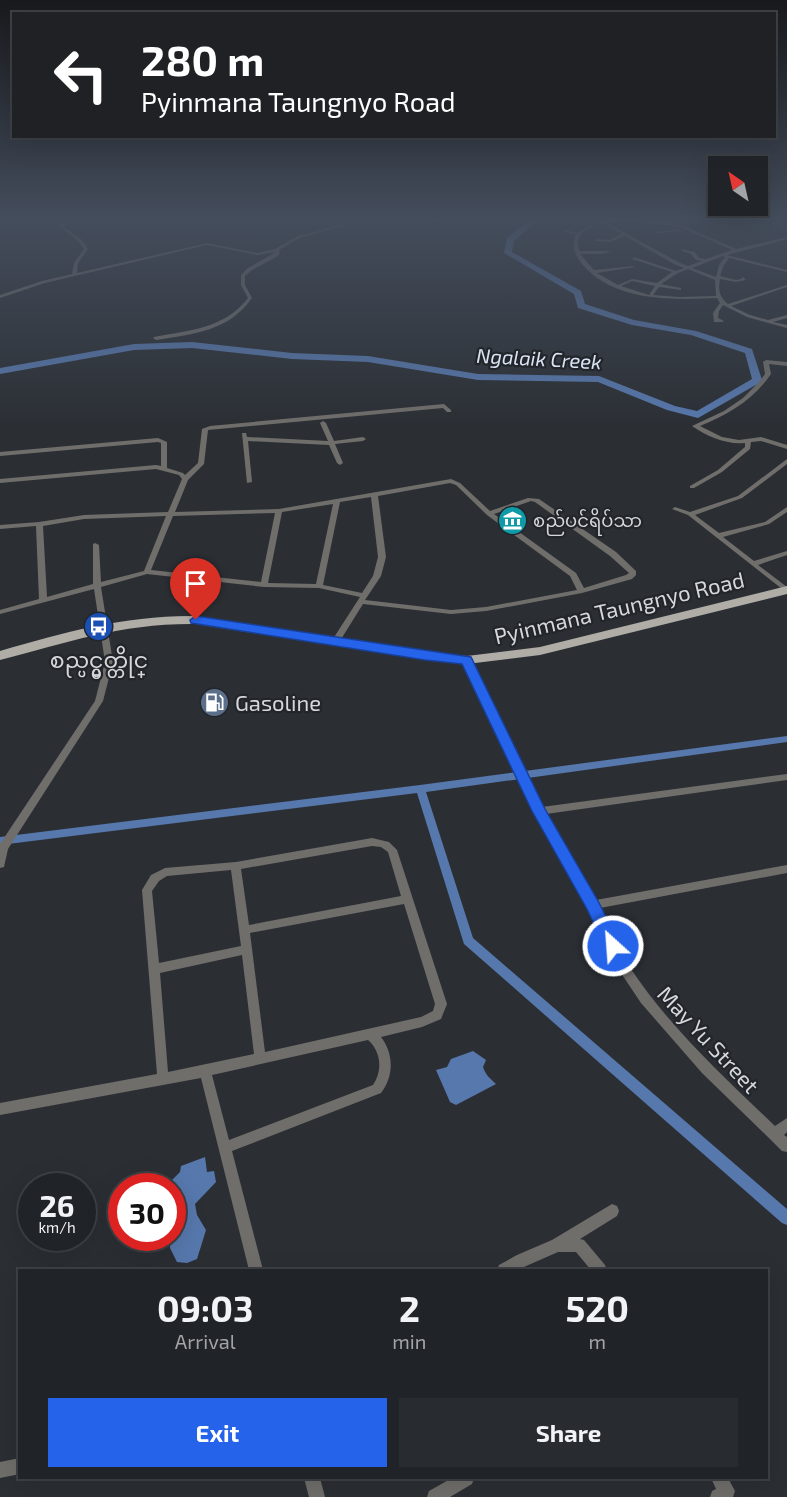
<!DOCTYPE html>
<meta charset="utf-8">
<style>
:root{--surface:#202327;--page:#282b2f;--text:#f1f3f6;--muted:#a2a4a7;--line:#3d4044;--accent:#2563eb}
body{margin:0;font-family:"Exo 2","Noto Sans Myanmar",sans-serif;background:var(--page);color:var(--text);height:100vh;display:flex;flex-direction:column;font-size:22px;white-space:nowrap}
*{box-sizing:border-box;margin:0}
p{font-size:20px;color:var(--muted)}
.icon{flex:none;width:33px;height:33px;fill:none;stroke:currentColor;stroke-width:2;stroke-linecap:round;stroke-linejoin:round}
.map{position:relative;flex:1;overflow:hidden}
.sheet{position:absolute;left:18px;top:1269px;width:750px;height:210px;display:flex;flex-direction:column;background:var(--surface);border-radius:0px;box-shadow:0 6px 24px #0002,0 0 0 2px var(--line)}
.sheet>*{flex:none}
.hud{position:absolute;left:12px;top:12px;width:764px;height:126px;border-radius:0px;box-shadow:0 6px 24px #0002,0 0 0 2px var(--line);background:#202124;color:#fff;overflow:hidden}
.needle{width:39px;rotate:326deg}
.fabs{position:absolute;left:708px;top:156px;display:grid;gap:12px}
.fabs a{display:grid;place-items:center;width:60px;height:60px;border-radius:0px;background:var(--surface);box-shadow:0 6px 24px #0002,0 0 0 2px var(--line);font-size:30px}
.speed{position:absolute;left:18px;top:1173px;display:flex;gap:12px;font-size:30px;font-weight:700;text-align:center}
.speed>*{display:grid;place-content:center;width:78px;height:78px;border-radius:50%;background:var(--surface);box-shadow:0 6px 24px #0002,0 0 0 2px var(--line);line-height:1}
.speed small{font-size:15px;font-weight:400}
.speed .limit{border:9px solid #d22;background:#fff;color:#111}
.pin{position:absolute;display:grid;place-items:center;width:51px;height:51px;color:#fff;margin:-62px -26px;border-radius:50% 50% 50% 0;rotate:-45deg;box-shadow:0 0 6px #0007}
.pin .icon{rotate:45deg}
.me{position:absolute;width:66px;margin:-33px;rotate:334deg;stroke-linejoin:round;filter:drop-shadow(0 0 4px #0008)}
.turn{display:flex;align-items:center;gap:21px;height:126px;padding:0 30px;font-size:27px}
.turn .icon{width:78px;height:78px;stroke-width:2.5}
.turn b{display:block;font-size:42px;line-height:51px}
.eta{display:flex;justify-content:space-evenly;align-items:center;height:102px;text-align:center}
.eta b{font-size:36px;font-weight:700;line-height:42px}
.primary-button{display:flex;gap:12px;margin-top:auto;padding:12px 30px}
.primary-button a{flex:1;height:69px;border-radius:0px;background:var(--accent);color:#fff;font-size:24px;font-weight:700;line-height:69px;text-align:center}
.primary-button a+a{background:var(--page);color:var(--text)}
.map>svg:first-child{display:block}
</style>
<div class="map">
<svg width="787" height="1497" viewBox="0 0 787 1497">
<rect width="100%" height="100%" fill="#2b2f34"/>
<g fill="#5778ad">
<path d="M 473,1051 L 486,1060 L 483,1067 C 486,1076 490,1078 496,1084 L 456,1105 L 450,1102 L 436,1070 L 447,1067 L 451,1059 Z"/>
<path d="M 205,1157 L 207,1172 L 214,1171 L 216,1182 L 195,1204 L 197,1215 L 206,1230 L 197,1259 L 187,1263 L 177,1262 L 170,1248 L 172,1186 L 170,1186 L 170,1182 L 180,1172 L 181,1166 Z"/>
</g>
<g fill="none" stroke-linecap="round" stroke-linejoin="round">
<path fill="#5778ad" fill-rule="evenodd" d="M 787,736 L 787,742 L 426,792 L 473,938 L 787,1209 L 787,1225 L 782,1223 L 464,944 L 417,793 L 0,845 L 0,837 L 420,785 Z"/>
<path fill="#5778ad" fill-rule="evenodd" d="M 531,219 L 539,219 L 514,241 L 512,252 L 581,291 L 585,304 L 634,320 L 696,331 L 752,349 L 762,380 L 761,382 L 698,418 L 667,410 L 598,382 L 478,380 L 368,362 L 292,359 L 192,348 L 134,350 L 0,374 L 0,368 L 134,344 L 192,342 L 292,353 L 368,356 L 478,374 L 599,376 L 675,406 L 697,411 L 752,379 L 745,353 L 691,335 L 632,325 L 578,308 L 574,294 L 504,253 L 507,238 Z"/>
<g fill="#706e6b" fill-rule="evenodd">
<path d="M 85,219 L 91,219 L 63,226 L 82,240 L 88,249 L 78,263 L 77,273 L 207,243 L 257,253 L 275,249 L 298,236 L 364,219 L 369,219 L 300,238 L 279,250 L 280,252 L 278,256 L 252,270 L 245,276 L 245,285 L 252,298 C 229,331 194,334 156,340 L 153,338 L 154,337 C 190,330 224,329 248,298 L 241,285 L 241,275 L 248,268 L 276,252 L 257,255 L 207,245 L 45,283 L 0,298 L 0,295 L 42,281 L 72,274 L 74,263 L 84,249 L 79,242 L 58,225 Z"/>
<path d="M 425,219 L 431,219 L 471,226 L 469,227 Z"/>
<path d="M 620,219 L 677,223 L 736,249 L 787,237 L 787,239 L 727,255 L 787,270 L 787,272 L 729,258 L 724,265 L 720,276 L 736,280 L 741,279 L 743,277 L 746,280 L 736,282 L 720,279 C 718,289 719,297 728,304 L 787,285 L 787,287 L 731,306 L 750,315 L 768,320 L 787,315 L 787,318 L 773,322 L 787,325 L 787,328 L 747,317 L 723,305 L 719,311 L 718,318 L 724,321 L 722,322 L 714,322 L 713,313 L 720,303 L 717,298 C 673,300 614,302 582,264 C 575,255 571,246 576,235 L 563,231 L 565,230 L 578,233 C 590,223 605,220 620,219 ZM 620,221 L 645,223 L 680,227 L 732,250 L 706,259 L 699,258 L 695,252 L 682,249 L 682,251 L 691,254 L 696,260 L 702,261 L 688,266 L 678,262 L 607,223 ZM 603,223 L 622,234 L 609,240 L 596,239 L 595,241 L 610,242 L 625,236 L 674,264 L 684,268 L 676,271 L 634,257 L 632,259 L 672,272 L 657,283 L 632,279 L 618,285 L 597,273 L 635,267 L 633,266 L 594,270 L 580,254 L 601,254 L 610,252 L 608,251 L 579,251 C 574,233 588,227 603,223 ZM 723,256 L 725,257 L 719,265 L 716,277 L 692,268 ZM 688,269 L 715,280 L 716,296 L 679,297 L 653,295 L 659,287 L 681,290 L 681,288 L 661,284 L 678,273 ZM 632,281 L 655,286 L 649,295 L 621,286 Z"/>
<path d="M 763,219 L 767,219 L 787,227 L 787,229 Z"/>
<path d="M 681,229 L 682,231 L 658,233 L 656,232 Z"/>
<path d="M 766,360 L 787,362 L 787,366 L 769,364 L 771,374 C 753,400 729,414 700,426 L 722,437 L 739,440 L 761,437 L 787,445 L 787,449 L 761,441 L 751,442 L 750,449 L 722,472 L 694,488 L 690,488 L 690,486 L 718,470 L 745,447 L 745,443 C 727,445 706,436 692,426 L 724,411 L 743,398 L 759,382 L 765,374 L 763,362 Z"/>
<path d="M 444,404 L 451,410 L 451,412 L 447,412 L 443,408 L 208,430 L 204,464 L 188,480 L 175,512 L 279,509 L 451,479 L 460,483 L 490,511 L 528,498 L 539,499 L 616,552 L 636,571 L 636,575 L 632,579 L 582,593 L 486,611 L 451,614 L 363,604 L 338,644 L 335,645 L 331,642 L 360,597 L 319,588 L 264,587 L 147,574 L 101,587 L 113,662 L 103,701 L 8,849 L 4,867 L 0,868 L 0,844 L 95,701 L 105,662 L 94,589 L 0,614 L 0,610 L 39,599 L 36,526 L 0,529 L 0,525 L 39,522 L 84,515 L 168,512 L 182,479 L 179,475 L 156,469 L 0,483 L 0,479 L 156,465 L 161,466 L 161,443 L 158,442 L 0,456 L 0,452 L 158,438 L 167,442 L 167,468 L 183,473 L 185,475 L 198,463 L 202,429 L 210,426 ZM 450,483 L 456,485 L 487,515 L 570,576 L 577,590 L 486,607 L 451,610 L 365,600 L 381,576 L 386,557 L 378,496 ZM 371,497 L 378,557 L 373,576 L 362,593 L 323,585 L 340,502 ZM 531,501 L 535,502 L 610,556 L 629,573 L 626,575 L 584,588 L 576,573 L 494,514 ZM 333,504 L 316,584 L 268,583 L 282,512 ZM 275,513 L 261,582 L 151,570 L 173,516 ZM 166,516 L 144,571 L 101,582 L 99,545 L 95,543 L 93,544 L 93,584 L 47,597 L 43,526 L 84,519 Z"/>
<path d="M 323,421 L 326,423 L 334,441 L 363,437 L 366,439 L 363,441 L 335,444 L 343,463 L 340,465 L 337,463 L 329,445 L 248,441 L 252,482 L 247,483 L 242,433 L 246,433 L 247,437 L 328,441 L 320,423 Z"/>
<path d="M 787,459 L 787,464 L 742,498 L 695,515 L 719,533 L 765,522 L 787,507 L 787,512 L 769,524 L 723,537 L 754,561 L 787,551 L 787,555 L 758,565 L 787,587 L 786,592 L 688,515 L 672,509 L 675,507 L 690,512 L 738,496 Z"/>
<path d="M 467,657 L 471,660 L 542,807 L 787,774 L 787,780 L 546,814 L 596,900 L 787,865 L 787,873 L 600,908 C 609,927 617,948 629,966 C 669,1027 723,1076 775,1126 L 787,1118 L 787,1132 L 784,1135 L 787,1137 L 787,1152 L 782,1151 L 770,1139 L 702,1073 L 641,1003 L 619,970 L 589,908 L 534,811 L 463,660 Z"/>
<path d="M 372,838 L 389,842 L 397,850 L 447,1004 L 441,1019 L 422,1027 L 381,1037 C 394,1054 394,1076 381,1093 L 232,1151 L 263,1270 L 249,1270 L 201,1078 L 0,1115 L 0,1103 L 157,1074 L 142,890 L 151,875 L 165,868 L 236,862 ZM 372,846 L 381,847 L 388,852 L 401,896 L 249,925 L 241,869 ZM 231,870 L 241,946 L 159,963 L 152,891 L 159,881 L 167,876 ZM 404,904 L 435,1004 L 433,1011 L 421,1017 L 265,1052 L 250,933 ZM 242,955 L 254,1054 L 168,1072 L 160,973 ZM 368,1040 C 381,1051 383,1071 373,1085 L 229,1140 L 212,1075 Z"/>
<path d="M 612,1204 L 617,1206 L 619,1211 L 617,1216 L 580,1239 L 584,1240 L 605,1265 L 607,1270 L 591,1270 L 576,1252 L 558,1252 L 517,1270 L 497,1270 L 499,1265 L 517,1255 L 552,1240 Z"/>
<path d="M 20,1458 L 20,1474 L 0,1478 L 0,1462 Z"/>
<path d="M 304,1478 L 320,1478 L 325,1497 L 309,1497 Z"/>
<path d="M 452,1478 L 474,1478 L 472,1484 L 450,1497 L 427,1497 L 429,1491 Z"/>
<path d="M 711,1478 L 728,1478 L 735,1491 L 733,1497 L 710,1497 L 712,1491 L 716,1489 Z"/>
</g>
<path fill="#b0ada7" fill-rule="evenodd" d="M 787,586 L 787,594 L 540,655 L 467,664 L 425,660 L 196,624 C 123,623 69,642 0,660 L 0,651 C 65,632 127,615 196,616 L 425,652 L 467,656 L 540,647 Z"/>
</g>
<linearGradient id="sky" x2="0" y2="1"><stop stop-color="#181a1d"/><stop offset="0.51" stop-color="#444d5c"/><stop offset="1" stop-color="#444d5c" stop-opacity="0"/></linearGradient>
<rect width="787" height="428" fill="url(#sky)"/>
<path fill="#2563eb" stroke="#184099" stroke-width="1.5" d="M 196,616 L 471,657 L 545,809 L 598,901 L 621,946 L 618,952 L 613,954 L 607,952 L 587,909 L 532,811 L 462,664 L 425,660 L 191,623 L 190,620 Z"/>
<defs>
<symbol id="museum-disc" viewBox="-11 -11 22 22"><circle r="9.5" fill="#0f9aa8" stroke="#22252a"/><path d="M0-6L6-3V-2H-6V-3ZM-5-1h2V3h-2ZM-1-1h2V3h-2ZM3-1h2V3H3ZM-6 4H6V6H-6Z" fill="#fff"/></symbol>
<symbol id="bus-disc" viewBox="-11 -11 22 22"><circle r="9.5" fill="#1a4fb4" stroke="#22252a"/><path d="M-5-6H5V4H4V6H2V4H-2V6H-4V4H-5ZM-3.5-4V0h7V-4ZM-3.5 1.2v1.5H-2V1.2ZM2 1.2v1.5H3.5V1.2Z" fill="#fff"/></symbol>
<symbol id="fuel-disc" viewBox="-11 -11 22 22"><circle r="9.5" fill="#5c6f8a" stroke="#22252a"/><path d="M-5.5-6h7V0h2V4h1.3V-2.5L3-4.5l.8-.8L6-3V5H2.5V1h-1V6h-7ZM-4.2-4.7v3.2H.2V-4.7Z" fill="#fff"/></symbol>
</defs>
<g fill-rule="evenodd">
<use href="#museum-disc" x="496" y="504" width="33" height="33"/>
<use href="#bus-disc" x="82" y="610" width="33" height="33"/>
<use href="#fuel-disc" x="198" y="686" width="33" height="33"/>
</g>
<g text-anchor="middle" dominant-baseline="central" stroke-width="4.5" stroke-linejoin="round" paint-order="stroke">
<g font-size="18" fill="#d5d7db" stroke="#22252a" text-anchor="start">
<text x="533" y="520">စည်ပင်ရိပ်သာ</text>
</g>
<g font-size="20" font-style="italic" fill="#dae4f4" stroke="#22252a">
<text transform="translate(539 358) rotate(3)">Ngalaik Creek</text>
</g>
<g font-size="22" fill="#d5d7db" stroke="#22252a">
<text transform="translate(619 607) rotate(-13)">Pyinmana Taungnyo Road</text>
<text transform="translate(709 1039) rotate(47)">May Yu Street</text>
</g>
<g font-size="22" fill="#d5d7db" stroke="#22252a">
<text x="99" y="659">စည္ပင္မွတ္တိုင္</text>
<text x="235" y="702" text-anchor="start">Gasoline</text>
</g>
</g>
</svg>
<div class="fabs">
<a><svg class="needle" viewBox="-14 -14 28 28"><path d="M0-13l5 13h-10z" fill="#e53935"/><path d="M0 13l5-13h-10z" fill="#a2a4a7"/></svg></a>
</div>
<div class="speed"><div>26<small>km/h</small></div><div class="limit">30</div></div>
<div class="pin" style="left:196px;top:620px;background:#d93025"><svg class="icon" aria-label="arrive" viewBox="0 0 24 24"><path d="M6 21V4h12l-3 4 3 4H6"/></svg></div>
<svg class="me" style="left:613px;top:946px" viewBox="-20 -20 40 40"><circle r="17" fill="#2563eb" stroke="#fff" stroke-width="3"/><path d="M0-11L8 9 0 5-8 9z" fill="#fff"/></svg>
<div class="hud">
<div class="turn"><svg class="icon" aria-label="left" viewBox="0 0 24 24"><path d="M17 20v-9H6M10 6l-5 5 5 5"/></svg><div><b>280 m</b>Pyinmana Taungnyo Road</div></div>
</div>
<section class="sheet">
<div class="eta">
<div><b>09:03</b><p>Arrival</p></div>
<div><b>2</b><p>min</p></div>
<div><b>520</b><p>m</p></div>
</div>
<div class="primary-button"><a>Exit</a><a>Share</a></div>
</section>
</div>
